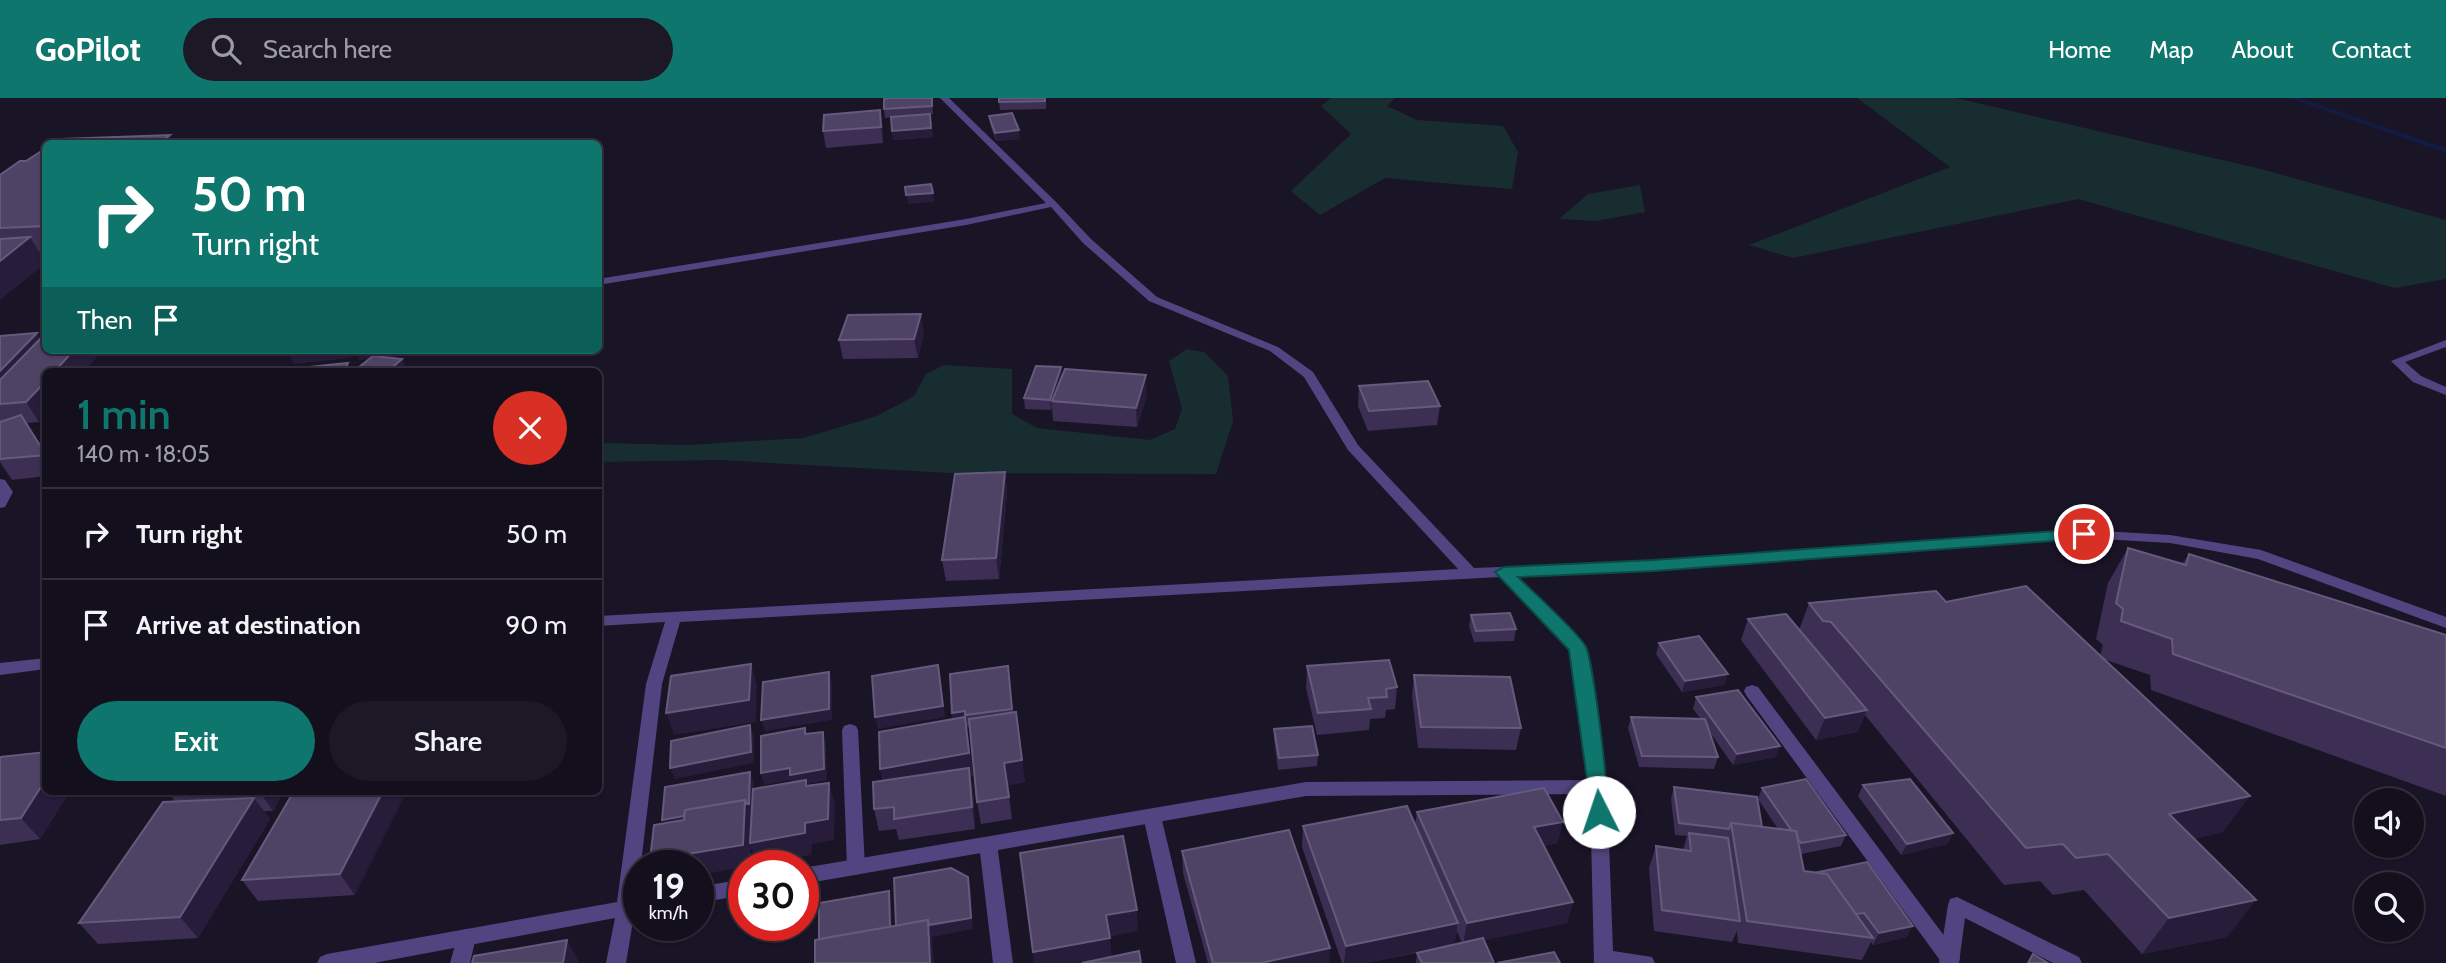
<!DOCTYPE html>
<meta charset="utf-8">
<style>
:root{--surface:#140f1d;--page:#1d1826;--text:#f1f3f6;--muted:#9d9ca4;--line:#332f3b;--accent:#0f766e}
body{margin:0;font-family:Cabin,sans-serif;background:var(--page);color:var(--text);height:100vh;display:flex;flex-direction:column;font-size:26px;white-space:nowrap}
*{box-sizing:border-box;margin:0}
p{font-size:23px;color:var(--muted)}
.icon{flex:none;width:38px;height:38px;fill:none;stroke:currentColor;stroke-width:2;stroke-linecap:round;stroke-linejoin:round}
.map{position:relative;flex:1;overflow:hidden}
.drawer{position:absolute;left:42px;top:270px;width:560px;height:427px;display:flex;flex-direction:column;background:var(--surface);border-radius:10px;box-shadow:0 2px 5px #0004,0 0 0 2px var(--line)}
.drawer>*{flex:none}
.guide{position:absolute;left:42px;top:42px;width:560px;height:214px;border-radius:10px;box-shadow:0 2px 5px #0004,0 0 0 2px var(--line);background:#0f766e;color:#fff;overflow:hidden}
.tools{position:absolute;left:2354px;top:690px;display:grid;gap:14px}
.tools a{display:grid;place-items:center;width:70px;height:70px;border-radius:50%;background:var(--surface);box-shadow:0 2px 5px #0004,0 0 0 2px var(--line);font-size:35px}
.speed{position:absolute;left:623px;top:752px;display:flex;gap:14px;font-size:35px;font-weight:700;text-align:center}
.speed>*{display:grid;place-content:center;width:91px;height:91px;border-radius:50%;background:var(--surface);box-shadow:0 2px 5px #0004,0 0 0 2px var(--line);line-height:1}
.speed small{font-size:18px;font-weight:400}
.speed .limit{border:10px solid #d22;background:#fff;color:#111}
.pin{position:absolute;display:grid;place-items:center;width:60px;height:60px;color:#fff;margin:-30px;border:4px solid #fff;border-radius:50%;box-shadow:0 2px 7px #0007}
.me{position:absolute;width:77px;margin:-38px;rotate:356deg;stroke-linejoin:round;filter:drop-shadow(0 0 5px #0008)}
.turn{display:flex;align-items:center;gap:24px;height:147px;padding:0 35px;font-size:32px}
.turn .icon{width:91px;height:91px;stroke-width:2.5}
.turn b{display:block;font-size:49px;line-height:60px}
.then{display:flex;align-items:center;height:66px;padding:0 35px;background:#0003;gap:14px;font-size:26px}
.round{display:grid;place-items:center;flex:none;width:74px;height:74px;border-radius:37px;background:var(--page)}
.overview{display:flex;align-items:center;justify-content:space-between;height:119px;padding:0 35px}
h1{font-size:42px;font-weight:600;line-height:52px;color:var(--accent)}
.action{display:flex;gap:14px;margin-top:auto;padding:14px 35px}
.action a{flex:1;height:80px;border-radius:42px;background:var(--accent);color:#fff;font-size:28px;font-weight:600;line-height:80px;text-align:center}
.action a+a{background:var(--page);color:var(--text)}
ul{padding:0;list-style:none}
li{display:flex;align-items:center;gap:21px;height:91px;padding:0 35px;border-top:2px solid var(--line)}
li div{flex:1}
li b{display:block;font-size:26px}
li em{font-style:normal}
header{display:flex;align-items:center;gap:42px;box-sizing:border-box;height:98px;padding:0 35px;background:var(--accent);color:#fff}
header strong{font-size:33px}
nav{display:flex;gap:38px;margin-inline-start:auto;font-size:24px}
.search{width:490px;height:63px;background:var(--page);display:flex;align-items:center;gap:18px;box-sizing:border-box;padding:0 24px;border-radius:38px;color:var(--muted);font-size:26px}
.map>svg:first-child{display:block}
</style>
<header>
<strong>GoPilot</strong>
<div class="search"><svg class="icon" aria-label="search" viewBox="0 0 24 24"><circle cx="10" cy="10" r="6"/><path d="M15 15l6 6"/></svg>Search here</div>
<nav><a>Home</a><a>Map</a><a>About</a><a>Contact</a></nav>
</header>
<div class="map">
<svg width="2446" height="865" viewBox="0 0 2446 865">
<rect width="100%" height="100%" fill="#1a1427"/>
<g fill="#182d30">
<path d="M 1331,0 L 1395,0 L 1387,8 L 1417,22 L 1503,28 L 1518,54 L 1512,91 L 1385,80 L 1320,117 L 1291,93 L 1351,36 L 1321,8 Z"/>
<path d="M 1857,0 L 1956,0 L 2261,71 L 2446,122 L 2446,181 L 2395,190 L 2078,101 L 1793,160 L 1749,147 L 1950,69 Z"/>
<path d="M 1640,87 L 1645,114 L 1596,123 L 1559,121 L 1588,96 Z"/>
<path d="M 1187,251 L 1204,254 L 1228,278 L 1233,323 L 1216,376 L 950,375 L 719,362 L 599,364 L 599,345 L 688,347 L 803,340 L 877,318 L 914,298 L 926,276 L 944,267 L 1012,271 L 1012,316 L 1037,330 L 1150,342 L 1175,331 L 1182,311 L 1169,263 Z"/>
</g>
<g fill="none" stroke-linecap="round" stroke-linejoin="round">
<path fill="#121c42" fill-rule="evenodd" d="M 2289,0 L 2300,0 L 2446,50 L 2446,55 Z"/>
<g fill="#504580" fill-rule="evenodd">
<path d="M 1752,587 L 1758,589 L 1957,855 L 1960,861 L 1958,865 L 1942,865 L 1746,597 L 1744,593 L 1746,589 Z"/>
<path d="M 850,626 L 856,628 L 858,632 L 865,769 L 862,774 L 856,777 L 850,774 L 847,769 L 842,632 L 844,628 Z"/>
<path d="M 1152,711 L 1158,713 L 1161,718 L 1196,865 L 1176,865 L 1143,718 L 1146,713 Z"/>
<path d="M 988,739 L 994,741 L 997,746 L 1013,865 L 993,865 L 979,746 L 982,741 Z"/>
<path d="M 466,831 L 473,833 L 476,839 L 470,865 L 450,865 L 459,833 Z"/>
</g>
<g fill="#504580" fill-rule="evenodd">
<path d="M 940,0 L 949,0 L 1056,104 L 1091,141 L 1157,199 L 1278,249 L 1313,274 L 1358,347 L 1474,470 L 1654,463 L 2084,432 L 2170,437 L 2261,452 L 2446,519 L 2446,530 L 2258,461 L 2170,445 L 2084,440 L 1654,473 L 1516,478 L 1586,550 L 1607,689 L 1613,853 L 1652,859 L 1655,865 L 1594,865 L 1590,696 L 1306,698 L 803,786 L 803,770 L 1306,684 L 1588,682 L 1570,552 L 1500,479 L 680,524 L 662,586 L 637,800 L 639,800 L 639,816 L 634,817 L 626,865 L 606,865 L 615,820 L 374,865 L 317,865 L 320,859 L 327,856 L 617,804 L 646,586 L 665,524 L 598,528 L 598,518 L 1458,471 L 1348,352 L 1304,279 L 1270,253 L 1149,203 L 1083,145 L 1051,109 L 966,127 L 598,187 L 598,181 L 966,121 L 1046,105 Z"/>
<path d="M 2446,242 L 2446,249 L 2405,264 L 2421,278 L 2446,289 L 2446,297 L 2413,284 L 2391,263 Z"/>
<path d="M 0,381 L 5,382 L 13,394 L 5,409 L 0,410 Z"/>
<path d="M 46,560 L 46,571 L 0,577 L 0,565 Z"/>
<path d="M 744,781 L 744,797 L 698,805 L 698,789 Z"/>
<path d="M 1957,799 L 2079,859 L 2082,865 L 2053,865 L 1965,820 L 1959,865 L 1939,865 L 1948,807 L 1950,801 Z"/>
</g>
</g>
<g fill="#3c2f53" fill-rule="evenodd">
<path d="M 932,0 L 933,16 L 930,16 L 933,39 L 893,42 L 891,19 L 885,20 L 884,11 Z"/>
<path d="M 1046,0 L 1046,11 L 1000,12 L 999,4 Z"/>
<path d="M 880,12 L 883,29 L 883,45 L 826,50 L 823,33 Z"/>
<path d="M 989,18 L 1020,41 L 996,43 L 990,26 Z"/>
<path d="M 46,50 L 46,154 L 39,154 L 0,202 L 0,77 L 26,63 Z"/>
<path d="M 37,235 L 46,252 L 100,252 L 101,254 L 46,273 L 46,317 L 39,324 L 26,325 L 40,346 L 46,345 L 46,378 L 12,382 L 0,364 L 0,238 Z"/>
<path d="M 924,235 L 918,260 L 843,261 L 839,242 Z"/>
<path d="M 215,252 L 259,252 L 258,253 L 218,257 Z"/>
<path d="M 1061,269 L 1062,279 L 1147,297 L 1137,329 L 1053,323 L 1052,309 L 1051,312 L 1025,311 L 1024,300 Z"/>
<path d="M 1359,288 L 1440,308 L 1437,327 L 1368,333 L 1358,308 Z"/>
<path d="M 1005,374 L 1007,395 L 999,481 L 946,483 L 942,462 Z"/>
<path d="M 2128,450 L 2182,466 L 2189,456 L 2446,537 L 2446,698 L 2151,592 L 2150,577 L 2103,561 L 2223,734 L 2194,741 L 2227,839 L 2142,856 L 2084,792 L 2053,797 L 2040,783 L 2004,787 L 1865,617 L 1857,634 L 1816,642 L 1741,542 L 1748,521 L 1799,532 L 1809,505 L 1946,504 L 2100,558 L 2103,547 L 2096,541 L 2108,485 Z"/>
<path d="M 1471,517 L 1516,531 L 1514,543 L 1474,544 L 1469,528 Z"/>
<path d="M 1659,545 L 1724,587 L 1682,594 L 1656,556 Z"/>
<path d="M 1008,568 L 1013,614 L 1025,684 L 1008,687 L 1012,721 L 981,726 L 977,704 L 970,628 L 967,629 L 966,624 L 973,677 L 970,678 L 973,692 L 975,731 L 899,742 L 896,731 L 879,733 L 874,711 L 883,682 L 880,671 L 953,621 L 952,615 Z"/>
<path d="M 1307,568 L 1397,589 L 1395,611 L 1386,612 L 1385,620 L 1370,621 L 1369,632 L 1317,637 L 1306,590 Z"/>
<path d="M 1414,577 L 1521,630 L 1516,652 L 1418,650 L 1412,598 Z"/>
<path d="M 1696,599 L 1776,659 L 1733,667 L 1709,633 L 1718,659 L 1714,671 L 1639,669 L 1628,630 L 1631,619 L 1700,620 L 1693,611 Z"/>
<path d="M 1274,631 L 1318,657 L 1317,668 L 1278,672 L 1274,642 Z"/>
<path d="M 0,659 L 46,693 L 70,693 L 40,741 L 0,747 Z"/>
<path d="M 1863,687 L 1953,735 L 1947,746 L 1901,757 L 1858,698 Z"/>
<path d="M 1674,689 L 1762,729 L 1778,731 L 1758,701 L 1762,690 L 1846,737 L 1841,748 L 1801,756 L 1804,773 L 1817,775 L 1818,774 L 1907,839 L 1873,847 L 1871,844 L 1862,862 L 1738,845 L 1737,833 L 1732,844 L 1654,833 L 1649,770 L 1656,748 L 1683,752 L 1687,738 L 1675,737 L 1671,701 Z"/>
<path d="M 172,693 L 284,693 L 273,713 L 264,713 L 270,721 L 198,840 L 98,846 L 79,825 L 175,704 L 170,696 Z"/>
<path d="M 294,693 L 355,797 L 258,803 L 242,782 Z"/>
<path d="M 1417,714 L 1563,724 L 1557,745 L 1544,748 L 1573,804 L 1567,825 L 1484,842 L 1494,865 L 1416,865 L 1417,855 L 1440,850 L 1366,865 L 1342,865 L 1302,749 L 1303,728 L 1415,727 ZM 1457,833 L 1462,845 L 1454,846 Z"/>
<path d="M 1182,753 L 1329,865 L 1208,865 L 1183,775 Z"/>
</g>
<g fill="#271c3a">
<path d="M 880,12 L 883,29 L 883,45 L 881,29 Z"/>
<path d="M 930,16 L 933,39 L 893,42 L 892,33 Z"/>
<path d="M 1019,32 L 1020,41 L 996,43 L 995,35 Z"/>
<path d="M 170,37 L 174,46 L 159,46 Z"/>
<path d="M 933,95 L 934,104 L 908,106 L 906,97 Z"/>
<path d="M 30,139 L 46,165 L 0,202 L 0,163 Z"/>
<path d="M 921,216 L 924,235 L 918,260 L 914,241 Z"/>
<path d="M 37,235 L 46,248 L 0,285 L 0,273 Z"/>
<path d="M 74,252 L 100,252 L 101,254 L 85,273 L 55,273 Z"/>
<path d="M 326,252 L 426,252 L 424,256 L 359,262 L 354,253 L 351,260 L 294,266 L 289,256 Z"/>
<path d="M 402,261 L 407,271 L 405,273 L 388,273 Z"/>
<path d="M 348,265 L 351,273 L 344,273 Z"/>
<path d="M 1061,269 L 1062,279 L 1052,303 L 1051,312 L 1050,302 Z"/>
<path d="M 1146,277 L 1147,297 L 1137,329 L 1136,310 Z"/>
<path d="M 46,283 L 46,317 L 39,324 L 26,304 Z"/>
<path d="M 1005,374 L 1007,395 L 999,481 L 996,460 Z"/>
<path d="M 751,566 L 757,587 L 756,624 L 674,637 L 666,615 Z"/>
<path d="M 938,567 L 945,619 L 878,631 L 875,619 Z"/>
<path d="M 829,574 L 832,586 L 832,622 L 765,633 L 761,622 Z"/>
<path d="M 1728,576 L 1724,587 L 1682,594 L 1685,583 Z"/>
<path d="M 1867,612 L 1857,634 L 1816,642 L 1825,620 Z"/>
<path d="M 965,613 L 973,677 L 970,678 L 973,692 L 975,731 L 972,709 L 886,692 L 880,671 L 954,626 L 952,615 Z"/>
<path d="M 750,627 L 754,639 L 754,665 L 675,681 L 670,670 Z"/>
<path d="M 823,634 L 826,645 L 827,682 L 807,686 L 812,704 L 793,689 L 791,682 L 764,687 L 761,675 Z"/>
<path d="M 1019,635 L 1025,684 L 1008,687 L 1012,721 L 1004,665 Z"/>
<path d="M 1780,648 L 1776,659 L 1733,667 L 1737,656 Z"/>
<path d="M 750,674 L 754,685 L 753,717 L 805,725 L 829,685 L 835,706 L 834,742 L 812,746 L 811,757 L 757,766 L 751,750 L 750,768 L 744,768 L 744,769 L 698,777 L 698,768 L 652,768 L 650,762 L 667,733 L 662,722 Z"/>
<path d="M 46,681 L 46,693 L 70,693 L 40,741 L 21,720 Z"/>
<path d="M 259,693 L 284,693 L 273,713 Z"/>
<path d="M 383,693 L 407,693 L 355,797 L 340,776 Z"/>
<path d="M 2250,698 L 2223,734 L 2144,753 L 2169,716 Z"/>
<path d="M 254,700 L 270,721 L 198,840 L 180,819 Z"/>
<path d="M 1563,724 L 1557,745 L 1529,751 L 1534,729 Z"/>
<path d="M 1953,735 L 1947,746 L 1901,757 L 1907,746 Z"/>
<path d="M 968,779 L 971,791 L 973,831 L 932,839 L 934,865 L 930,865 L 928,822 Z"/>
<path d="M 889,793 L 891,804 L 893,846 L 823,859 Z"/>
<path d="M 2256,802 L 2227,839 L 2142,856 L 2169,820 Z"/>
<path d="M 1573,804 L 1567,825 L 1463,847 L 1467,825 Z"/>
<path d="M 1137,812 L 1138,833 L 1108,839 L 1106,817 Z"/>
<path d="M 1458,825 L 1454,846 L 1366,865 L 1344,865 L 1346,848 Z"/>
<path d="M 1913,828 L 1907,839 L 1873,847 L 1879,835 Z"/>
<path d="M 1110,840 L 1112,862 L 1093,865 L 1034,865 L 1033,854 Z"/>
<path d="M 567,842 L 579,864 L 578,865 L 563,865 Z"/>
<path d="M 1330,850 L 1329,865 L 1261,865 Z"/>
</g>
<g fill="#4e4265" stroke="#665a7c" stroke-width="2">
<path d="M 891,0 L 932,0 L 932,8 L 884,11 L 884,1 Z"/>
<path d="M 999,0 L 1045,0 L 1045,3 L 999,4 Z"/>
<path d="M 880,12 L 881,29 L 823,33 L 824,17 Z"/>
<path d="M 1012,15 L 1019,32 L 995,35 L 989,18 Z"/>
<path d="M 930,16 L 931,30 L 892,33 L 891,19 Z"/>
<path d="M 170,37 L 159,46 L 53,46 L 60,41 Z"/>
<path d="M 46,50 L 46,128 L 0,130 L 0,77 L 20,63 L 26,63 Z"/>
<path d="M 931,86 L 933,95 L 906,97 L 905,89 Z"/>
<path d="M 30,139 L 0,163 L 0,141 Z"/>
<path d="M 921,216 L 914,241 L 839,242 L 848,217 Z"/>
<path d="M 37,235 L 0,273 L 0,238 Z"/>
<path d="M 42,239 L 46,239 L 46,252 L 74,252 L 55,273 L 46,273 L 46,283 L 26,304 L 0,306 L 0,282 Z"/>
<path d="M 291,252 L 326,252 L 289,256 Z"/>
<path d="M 373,258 L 402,261 L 388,273 L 354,273 Z"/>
<path d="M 348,265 L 344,273 L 281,273 L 281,272 Z"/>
<path d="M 1036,268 L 1061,269 L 1050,302 L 1024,300 Z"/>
<path d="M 1065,271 L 1146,277 L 1136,310 L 1052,303 Z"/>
<path d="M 1428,283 L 1440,308 L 1369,313 L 1359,288 Z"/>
<path d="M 21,317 L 39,346 L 46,345 L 46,357 L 0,361 L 0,324 Z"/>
<path d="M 1005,374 L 996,460 L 942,462 L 955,376 Z"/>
<path d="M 2128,450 L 2186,467 L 2189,456 L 2446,537 L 2446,650 L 2173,556 L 2172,541 L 2121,523 L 2123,511 L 2116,505 Z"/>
<path d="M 2026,488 L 2250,698 L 2169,716 L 2256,802 L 2169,820 L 2108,756 L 2076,760 L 2063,746 L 2026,750 L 1831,524 L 1823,523 L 1809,505 L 1936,493 L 1946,504 Z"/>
<path d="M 1510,515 L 1516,531 L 1476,533 L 1471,517 Z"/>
<path d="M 1786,516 L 1867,612 L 1825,620 L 1748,521 Z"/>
<path d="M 1699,538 L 1728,576 L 1685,583 L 1659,545 Z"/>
<path d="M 1389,562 L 1397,589 L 1386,591 L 1387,599 L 1368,600 L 1371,611 L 1318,615 L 1307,568 Z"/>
<path d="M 751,566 L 749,602 L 666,615 L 671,578 Z"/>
<path d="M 938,567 L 943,608 L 875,619 L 872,578 Z"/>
<path d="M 1008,568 L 1012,611 L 965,617 L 965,613 L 952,615 L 950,576 Z"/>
<path d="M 829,574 L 829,611 L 761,622 L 763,584 Z"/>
<path d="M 1414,577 L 1510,579 L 1521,630 L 1421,629 Z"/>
<path d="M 1738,592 L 1780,648 L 1737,656 L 1696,599 Z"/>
<path d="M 1016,614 L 1022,662 L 1004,665 L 1009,699 L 977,704 L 969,621 Z"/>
<path d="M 965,619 L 969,655 L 880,671 L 879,634 Z"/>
<path d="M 1631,619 L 1705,621 L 1718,659 L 1642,658 Z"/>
<path d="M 750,627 L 751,654 L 670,670 L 671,643 Z"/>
<path d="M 1312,628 L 1318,657 L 1279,660 L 1274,631 Z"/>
<path d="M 805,630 L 805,636 L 823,634 L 824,671 L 790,677 L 790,670 L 761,675 L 761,638 Z"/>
<path d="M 46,654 L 46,681 L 21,720 L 0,722 L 0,659 Z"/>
<path d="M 969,670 L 972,709 L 894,721 L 894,709 L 874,711 L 873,684 Z"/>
<path d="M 750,674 L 749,706 L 747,706 L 745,702 L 685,712 L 684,718 L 662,722 L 665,689 Z"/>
<path d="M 1806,681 L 1846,737 L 1801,745 L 1798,741 L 1796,733 L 1792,733 L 1762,690 Z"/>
<path d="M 1910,681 L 1953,735 L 1907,746 L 1863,687 Z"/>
<path d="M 806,682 L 806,688 L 829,685 L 828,721 L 805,725 L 805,735 L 750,745 L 753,691 Z"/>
<path d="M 1674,689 L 1757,699 L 1762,729 L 1731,725 L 1729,731 L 1679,725 Z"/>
<path d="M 1544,690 L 1563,724 L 1534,729 L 1573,804 L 1467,825 L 1417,714 Z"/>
<path d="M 172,693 L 223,693 L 170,696 Z"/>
<path d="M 294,693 L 383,693 L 340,776 L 242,782 Z"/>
<path d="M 254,700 L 180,819 L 79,825 L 163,704 Z"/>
<path d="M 745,702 L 743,747 L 650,762 L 654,727 L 684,722 L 685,712 Z"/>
<path d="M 1407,708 L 1458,825 L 1346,848 L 1303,728 Z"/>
<path d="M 1731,725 L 1796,733 L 1804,773 L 1827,776 L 1873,840 L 1747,823 Z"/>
<path d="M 1289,732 L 1330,850 L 1261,865 L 1213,865 L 1182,753 Z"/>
<path d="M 1689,735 L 1728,740 L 1740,823 L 1662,812 L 1656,748 L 1691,753 Z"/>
<path d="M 1123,738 L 1137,812 L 1106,817 L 1110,840 L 1033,854 L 1020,755 Z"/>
<path d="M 1867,764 L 1913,828 L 1879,835 L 1864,815 L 1856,816 L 1827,776 L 1819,775 L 1818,774 Z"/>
<path d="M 951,770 L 968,779 L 971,820 L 929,827 L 928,822 L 896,828 L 894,780 Z"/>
<path d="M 889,793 L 890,829 L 819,841 L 819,805 Z"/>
<path d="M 928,822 L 930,865 L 815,865 L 815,842 Z"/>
<path d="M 1483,840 L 1494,865 L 1422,865 L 1417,855 Z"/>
<path d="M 567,842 L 563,865 L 472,865 L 474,858 Z"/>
<path d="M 1139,853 L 1141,865 L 1082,865 Z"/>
<path d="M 1554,854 L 1560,865 L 1497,865 Z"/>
<path d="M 2033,856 L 2048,865 L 2028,865 Z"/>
</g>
<path fill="#0f766e" stroke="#0a4d48" stroke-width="2" d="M 2084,431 L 2092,436 L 2090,440 L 1654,473 L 1518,479 C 1532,493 1578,534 1586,549 C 1593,564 1612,708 1606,719 L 1599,722 L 1592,719 L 1589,714 L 1588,689 L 1569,552 L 1495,474 L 1504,469 L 1654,462 Z"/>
</svg>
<div class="tools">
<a><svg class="icon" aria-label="sound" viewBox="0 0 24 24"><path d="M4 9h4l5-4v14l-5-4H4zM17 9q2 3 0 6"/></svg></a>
<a><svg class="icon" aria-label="search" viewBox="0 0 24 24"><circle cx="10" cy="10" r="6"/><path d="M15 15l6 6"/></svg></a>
</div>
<div class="speed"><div>19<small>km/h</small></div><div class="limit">30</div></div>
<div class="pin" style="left:2084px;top:436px;background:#d93025"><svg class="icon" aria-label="arrive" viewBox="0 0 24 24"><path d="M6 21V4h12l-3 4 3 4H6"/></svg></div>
<svg class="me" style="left:1599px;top:714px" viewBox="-20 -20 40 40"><circle r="19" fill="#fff"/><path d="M0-13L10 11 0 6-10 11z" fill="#0f766e"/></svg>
<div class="guide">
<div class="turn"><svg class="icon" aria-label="right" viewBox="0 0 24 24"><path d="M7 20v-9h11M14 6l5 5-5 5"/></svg><div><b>50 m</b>Turn right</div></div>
<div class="then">Then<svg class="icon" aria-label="arrive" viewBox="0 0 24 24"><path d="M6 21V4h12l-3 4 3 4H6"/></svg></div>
</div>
<section class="drawer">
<div class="overview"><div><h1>1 min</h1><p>140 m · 18:05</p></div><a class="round" style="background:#d93025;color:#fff"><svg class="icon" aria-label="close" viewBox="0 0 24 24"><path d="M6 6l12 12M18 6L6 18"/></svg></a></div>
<ul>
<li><svg class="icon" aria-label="right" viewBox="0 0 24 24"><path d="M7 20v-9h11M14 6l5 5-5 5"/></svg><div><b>Turn right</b></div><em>50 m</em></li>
<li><svg class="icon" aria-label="arrive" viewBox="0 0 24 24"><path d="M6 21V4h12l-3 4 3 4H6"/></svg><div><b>Arrive at destination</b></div><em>90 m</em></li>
</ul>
<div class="action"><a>Exit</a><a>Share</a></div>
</section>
</div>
